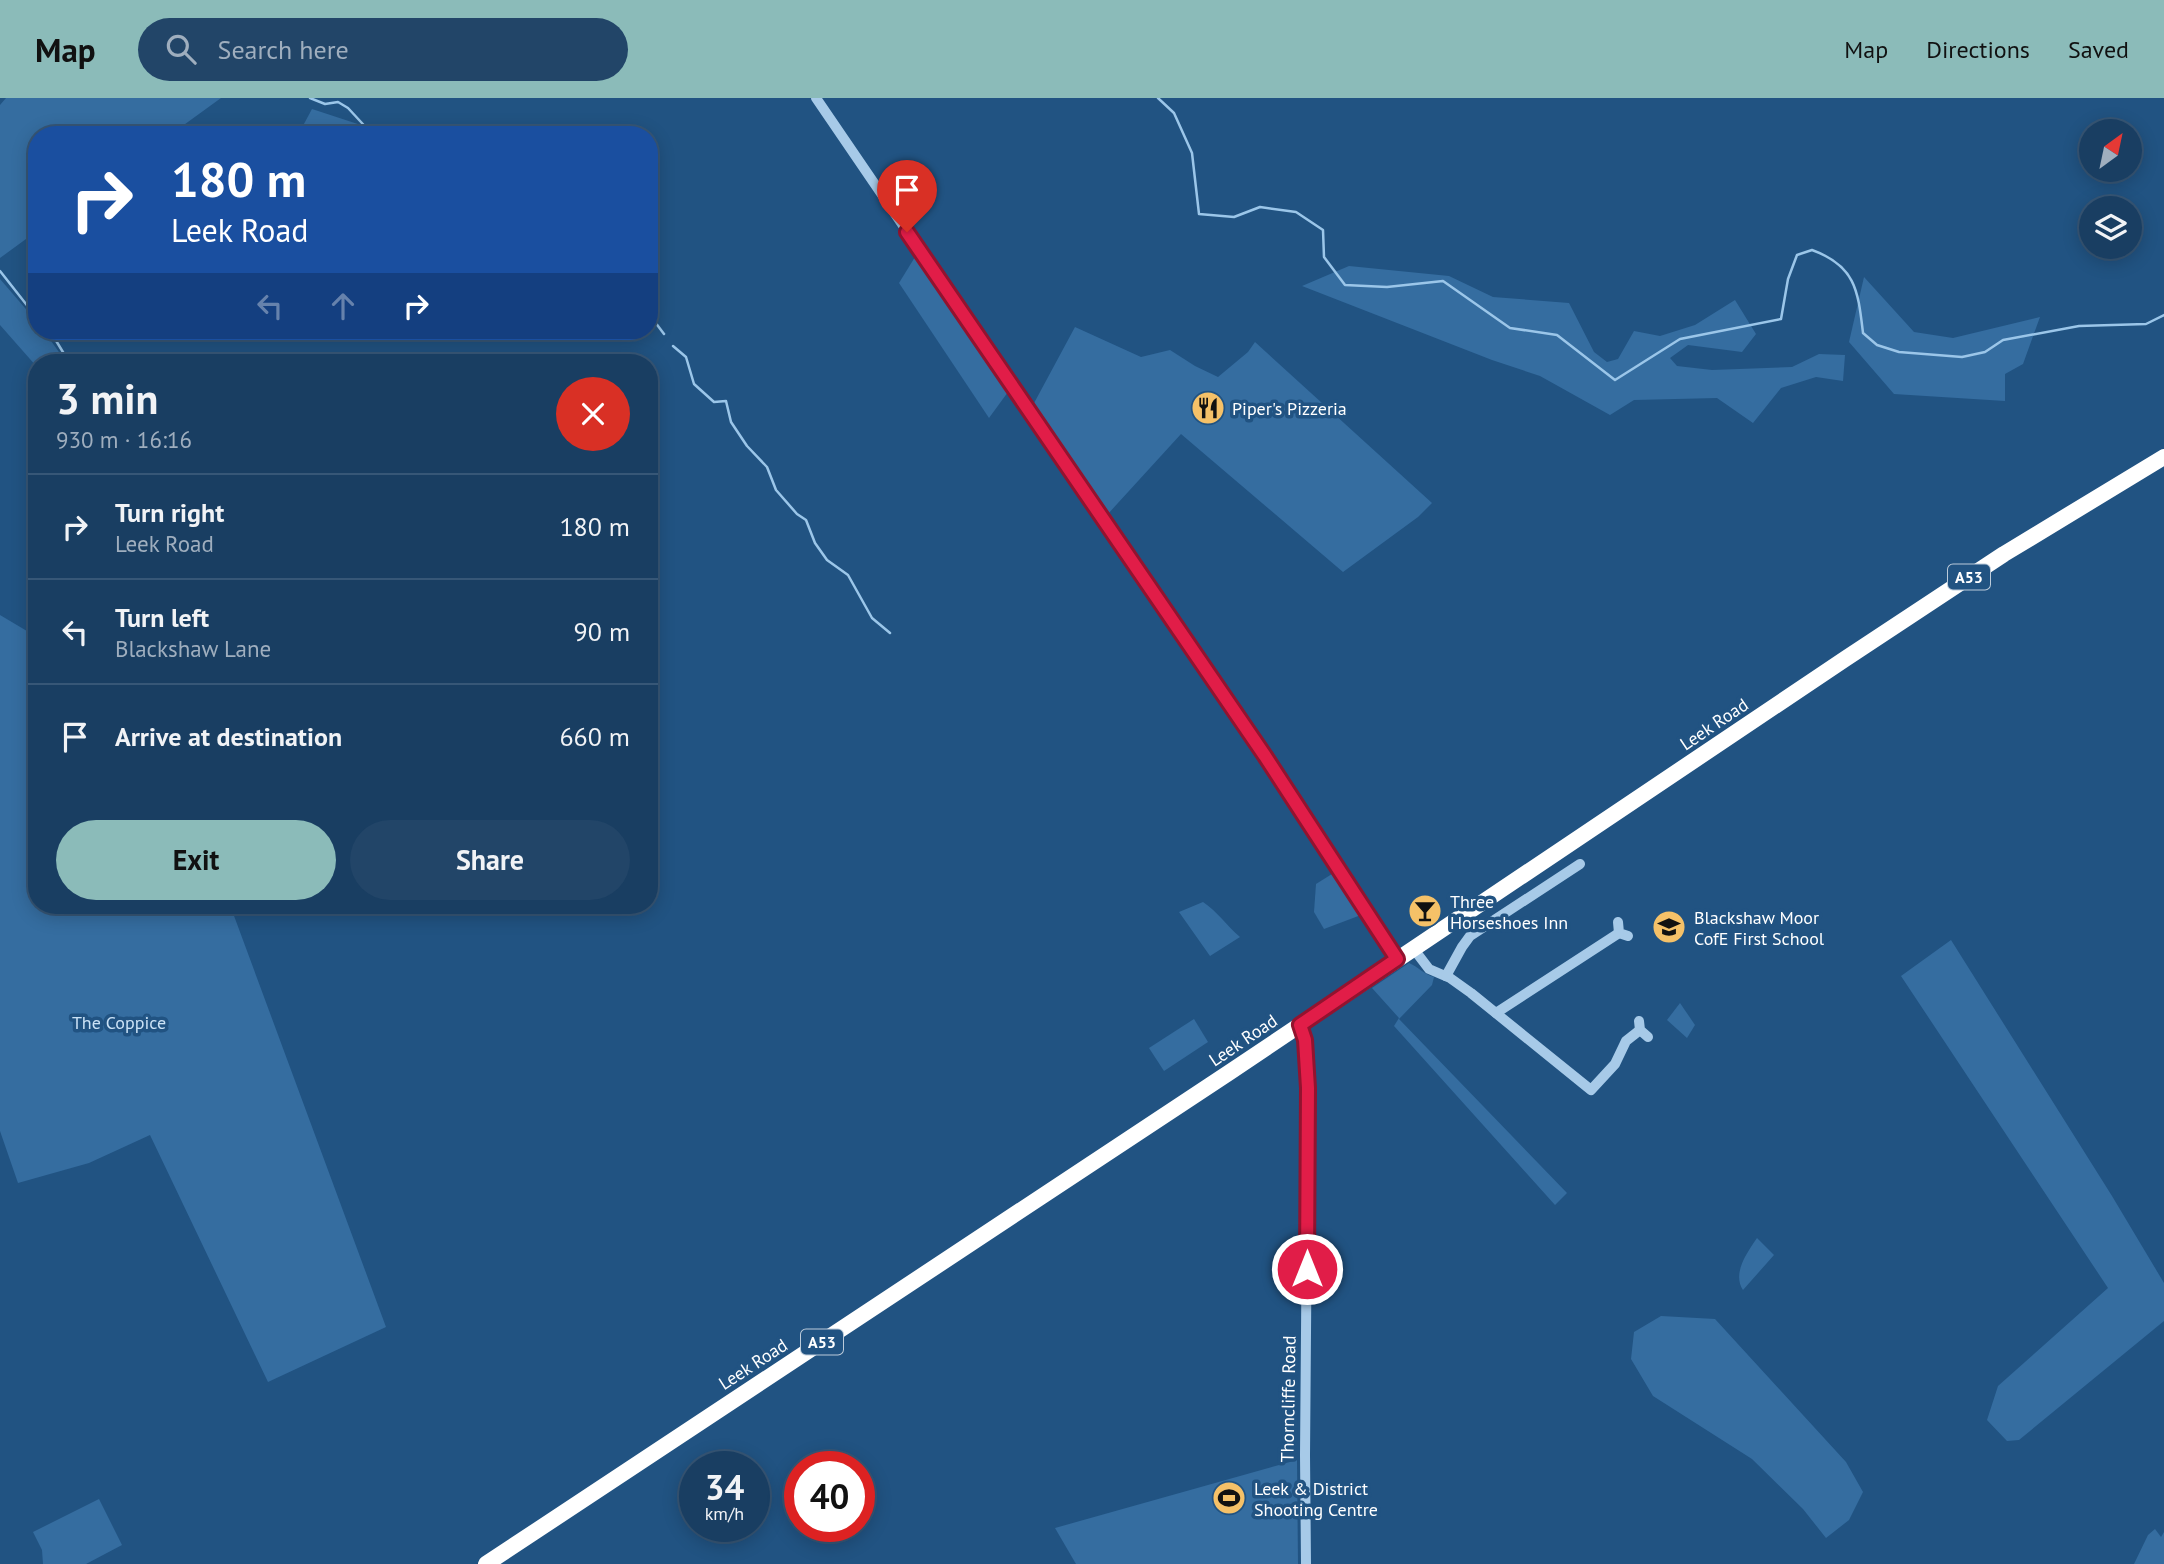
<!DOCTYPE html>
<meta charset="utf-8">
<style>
:root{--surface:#193e62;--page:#224568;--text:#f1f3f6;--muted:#9faebe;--line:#375777;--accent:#8bbbb9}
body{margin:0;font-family:"PT Sans",sans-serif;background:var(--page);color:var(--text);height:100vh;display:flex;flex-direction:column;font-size:26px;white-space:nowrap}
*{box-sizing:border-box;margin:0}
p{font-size:23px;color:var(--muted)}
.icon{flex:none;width:38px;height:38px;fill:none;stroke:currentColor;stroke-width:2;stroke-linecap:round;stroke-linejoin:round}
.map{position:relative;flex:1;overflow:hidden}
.panel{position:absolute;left:28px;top:256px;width:630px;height:560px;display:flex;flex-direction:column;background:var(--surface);border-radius:28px;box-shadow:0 4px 18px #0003,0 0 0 2px var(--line)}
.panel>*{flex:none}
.guide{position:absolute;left:28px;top:28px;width:630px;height:214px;border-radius:28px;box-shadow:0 4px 18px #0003,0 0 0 2px var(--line);background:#1a4fa0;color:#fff;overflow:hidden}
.needle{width:46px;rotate:33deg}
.tools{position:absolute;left:2079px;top:21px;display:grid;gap:14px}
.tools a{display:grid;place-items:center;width:63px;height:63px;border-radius:50%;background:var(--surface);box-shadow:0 4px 18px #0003,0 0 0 2px var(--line);font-size:35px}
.speed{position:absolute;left:679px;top:1353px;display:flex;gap:14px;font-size:35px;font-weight:700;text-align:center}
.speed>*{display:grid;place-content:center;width:91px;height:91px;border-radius:50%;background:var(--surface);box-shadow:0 4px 18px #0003,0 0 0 2px var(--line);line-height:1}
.speed small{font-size:18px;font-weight:400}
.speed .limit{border:10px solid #d22;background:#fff;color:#111}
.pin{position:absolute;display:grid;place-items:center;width:60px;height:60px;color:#fff;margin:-72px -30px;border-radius:50% 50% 50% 0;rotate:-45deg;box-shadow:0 0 7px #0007}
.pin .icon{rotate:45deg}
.me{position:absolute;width:77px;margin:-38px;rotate:0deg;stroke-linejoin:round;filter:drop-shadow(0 0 5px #0008)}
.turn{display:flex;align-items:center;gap:24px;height:147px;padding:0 28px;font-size:32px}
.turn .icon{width:91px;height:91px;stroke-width:2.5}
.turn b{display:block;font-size:49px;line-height:60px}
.lanes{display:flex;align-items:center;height:66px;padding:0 28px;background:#0003;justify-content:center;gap:35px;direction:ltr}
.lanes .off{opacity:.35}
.round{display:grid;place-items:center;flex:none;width:74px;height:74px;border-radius:37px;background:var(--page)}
.overview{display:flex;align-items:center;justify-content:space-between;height:119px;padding:0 28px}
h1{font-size:42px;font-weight:800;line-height:52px}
.cta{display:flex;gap:14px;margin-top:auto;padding:14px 28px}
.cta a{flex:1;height:80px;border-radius:42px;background:var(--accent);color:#111;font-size:28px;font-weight:800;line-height:80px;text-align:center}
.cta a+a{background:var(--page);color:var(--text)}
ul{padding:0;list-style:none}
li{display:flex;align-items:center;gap:21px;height:105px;padding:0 28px;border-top:2px solid var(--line)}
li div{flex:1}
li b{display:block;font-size:26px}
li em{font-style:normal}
header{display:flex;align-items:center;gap:42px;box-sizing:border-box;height:98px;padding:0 35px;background:var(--accent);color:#111}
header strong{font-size:33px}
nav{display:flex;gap:38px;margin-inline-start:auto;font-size:24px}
.search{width:490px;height:63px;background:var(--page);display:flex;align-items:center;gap:18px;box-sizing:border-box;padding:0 24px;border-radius:38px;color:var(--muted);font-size:26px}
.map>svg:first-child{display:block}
</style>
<header>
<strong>Map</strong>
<div class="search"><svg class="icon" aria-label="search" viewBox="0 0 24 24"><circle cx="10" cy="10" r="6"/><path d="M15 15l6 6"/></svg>Search here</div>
<nav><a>Map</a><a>Directions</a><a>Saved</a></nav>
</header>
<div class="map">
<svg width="2164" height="1466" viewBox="0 0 2164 1466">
<rect width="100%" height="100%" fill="#215382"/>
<g fill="#356da0">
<path d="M 6,0 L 221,0 L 170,37 L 37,37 L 37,133 L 0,160 L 0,7 Z"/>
<path d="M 312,11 L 373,31 L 370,37 L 298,37 Z"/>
<path d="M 915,159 L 1008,294 L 989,320 L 899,185 Z"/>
<path d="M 1349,168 L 1449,178 L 1493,199 L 1569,205 L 1594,254 L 1607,264 L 1618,261 L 1634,233 L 1660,238 L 1695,227 L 1735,202 L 1756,236 L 1742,254 L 1688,247 L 1670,260 L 1677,268 L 1712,272 L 1792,269 L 1819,256 L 1845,257 L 1843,283 L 1816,279 L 1781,290 L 1753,325 L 1717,300 L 1634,302 L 1610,317 L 1540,278 L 1492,262 L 1302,188 Z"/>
<path d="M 1864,179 L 1914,234 L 1953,240 L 2040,219 L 2023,266 L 2005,276 L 2005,303 L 1894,296 L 1849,244 Z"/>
<path d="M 0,181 L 37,224 L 37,233 L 44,233 L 66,264 L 37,264 L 37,269 L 0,227 Z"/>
<path d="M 1075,229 L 1141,259 L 1170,252 L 1195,268 L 1218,279 L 1248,254 L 1255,244 L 1432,405 L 1418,419 L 1343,474 L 1181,336 L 1107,417 L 1033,307 Z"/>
<path d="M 0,517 L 37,539 L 37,807 L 230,807 L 386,1229 L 268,1284 L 150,1037 L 89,1065 L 18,1085 L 0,1033 Z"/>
<path d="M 1332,776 L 1361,817 L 1324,831 L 1314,814 L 1316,786 Z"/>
<path d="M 1203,804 C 1217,813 1227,828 1240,839 L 1210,858 L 1179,814 Z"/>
<path d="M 1951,842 L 2112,1098 L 2164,1185 L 2164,1223 L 2019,1342 L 2007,1343 L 1987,1322 L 1998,1288 L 2108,1190 L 1901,878 Z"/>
<path d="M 1409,865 C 1419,869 1423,876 1434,879 L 1432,887 L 1399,921 L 1567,1095 L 1555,1107 L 1394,928 L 1399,920 L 1372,890 Z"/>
<path d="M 1680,905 L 1695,927 L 1687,940 L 1667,922 Z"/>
<path d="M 1194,921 L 1208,944 L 1164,973 L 1149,950 Z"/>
<path d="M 1757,1140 L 1774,1157 L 1743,1192 C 1732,1175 1747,1155 1757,1140 Z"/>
<path d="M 1661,1218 L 1715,1221 L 1846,1364 L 1863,1394 L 1849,1422 L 1826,1440 L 1803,1411 L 1752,1361 L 1653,1298 L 1631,1261 L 1634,1234 Z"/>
<path d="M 1297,1362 L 1298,1466 L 1076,1466 L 1055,1430 Z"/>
<path d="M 99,1401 L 122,1447 L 86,1466 L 43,1466 L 42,1452 L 33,1434 Z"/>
<path d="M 2155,1431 L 2161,1439 L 2164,1434 L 2164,1466 L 2134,1466 L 2148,1437 Z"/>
</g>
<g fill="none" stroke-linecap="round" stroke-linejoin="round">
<g stroke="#9bc6e9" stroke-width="2.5">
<path d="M 310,0 L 325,6 L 338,4 L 348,10 L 373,37"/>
<path d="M 1158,0 L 1174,15 L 1192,55 L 1199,116 L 1234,119 L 1260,109 L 1296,114 L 1323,132 L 1324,159 L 1345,187 L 1387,189 L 1443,183 L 1510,230 L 1557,237 L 1615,282 L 1680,241 L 1781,221 L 1788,181 L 1797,157 L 1812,152 C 1856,168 1858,193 1863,235 L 1877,247 L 1899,254 L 1962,259 L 1985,254 L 2003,242 L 2079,228 L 2146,226 L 2164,217"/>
<path d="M 0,173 L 37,220"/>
<path d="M 649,216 L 664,236"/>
<path d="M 47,233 L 55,241 L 69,264"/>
<path d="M 673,248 L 686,259 L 694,286 L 714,304 L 726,303 L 731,324 L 747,348 L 767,369 L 776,392 L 797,416 L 806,422 L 815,445 L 827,462 L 848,477 L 872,520 L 890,535"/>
</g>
<g stroke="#a7cae8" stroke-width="10">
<path d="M 816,0 L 1265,658 L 1397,861"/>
<path d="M 1618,824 L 1619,835 L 1628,838"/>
<path d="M 1413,850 L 1429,871 L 1450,880 L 1471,895 L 1591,992 L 1615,966 L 1626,943 L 1640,932"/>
<path d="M 1446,878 L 1462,849 L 1470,838 L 1580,766"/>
<path d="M 1496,915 L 1619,835"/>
<path d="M 1639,923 L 1640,932 L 1648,939"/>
<path d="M 1300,927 L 1305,942 L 1308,990 L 1305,1357 L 1306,1466"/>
</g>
<path stroke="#fff" stroke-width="16" d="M 486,1466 L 1230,974 L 1845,561 L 2004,456 L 2164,359"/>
</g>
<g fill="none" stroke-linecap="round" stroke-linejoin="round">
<defs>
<path id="route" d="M 907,134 L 1265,658 L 1397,861 L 1300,927 L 1305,942 L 1308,990 L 1307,1171"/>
</defs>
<use href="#route" stroke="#92132f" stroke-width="18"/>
<use href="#route" stroke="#e11d48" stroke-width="12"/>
</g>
<defs>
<symbol id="restaurant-disc" viewBox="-11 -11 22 22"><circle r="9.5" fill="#f5c168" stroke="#215382"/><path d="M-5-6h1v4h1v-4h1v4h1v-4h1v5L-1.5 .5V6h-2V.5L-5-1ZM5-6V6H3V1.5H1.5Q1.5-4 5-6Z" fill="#111"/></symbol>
<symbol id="bar-disc" viewBox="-11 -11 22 22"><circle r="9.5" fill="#f5c168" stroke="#215382"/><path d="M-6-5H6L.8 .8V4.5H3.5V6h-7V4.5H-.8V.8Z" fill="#111"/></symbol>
<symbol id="school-disc" viewBox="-11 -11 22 22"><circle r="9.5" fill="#f5c168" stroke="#215382"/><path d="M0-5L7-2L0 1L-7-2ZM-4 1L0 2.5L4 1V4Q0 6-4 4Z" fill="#111"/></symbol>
<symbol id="stadium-disc" viewBox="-11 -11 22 22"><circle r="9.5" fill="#f5c168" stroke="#215382"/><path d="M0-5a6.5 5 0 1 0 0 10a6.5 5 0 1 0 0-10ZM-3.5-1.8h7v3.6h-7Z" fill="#111"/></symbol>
</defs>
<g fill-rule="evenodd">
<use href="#restaurant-disc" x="1189" y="291" width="38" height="38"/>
<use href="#bar-disc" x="1406" y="794" width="38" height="38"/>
<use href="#school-disc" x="1650" y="810" width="38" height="38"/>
<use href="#stadium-disc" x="1210" y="1381" width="38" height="38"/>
</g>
<g text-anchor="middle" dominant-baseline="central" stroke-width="7" stroke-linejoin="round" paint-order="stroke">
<g fill="#215382" stroke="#bccbda" stroke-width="2">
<rect x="1948" y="466.5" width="42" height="25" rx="5"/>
<rect x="801" y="1231.5" width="42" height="25" rx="5"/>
</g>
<g font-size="16" font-weight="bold" fill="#fff">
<text x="1969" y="479">A53</text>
<text x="822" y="1244">A53</text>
</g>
<g font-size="18" fill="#fff" stroke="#215382" text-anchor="start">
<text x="1232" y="310">Piper's Pizzeria</text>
<text x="1450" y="803">Three<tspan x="1450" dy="21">Horseshoes Inn</tspan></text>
<text x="1694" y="819">Blackshaw Moor<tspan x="1694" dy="21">CofE First School</tspan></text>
<text x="1254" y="1390">Leek &amp; District<tspan x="1254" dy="21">Shooting Centre</tspan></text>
</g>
<g font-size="18" fill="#fff" stroke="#215382">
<text transform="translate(1714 626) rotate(-34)">Leek Road</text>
<text transform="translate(1243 942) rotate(-34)">Leek Road</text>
<text transform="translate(753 1266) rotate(-33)">Leek Road</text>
<text transform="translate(1288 1301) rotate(-89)">Thorncliffe Road</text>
</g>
<g font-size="18" fill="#cbe2f6" stroke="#215382">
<text x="119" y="924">The Coppice</text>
</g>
</g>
</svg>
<div class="tools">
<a><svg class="needle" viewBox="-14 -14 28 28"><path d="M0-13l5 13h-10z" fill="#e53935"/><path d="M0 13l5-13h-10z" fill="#9faebe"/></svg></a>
<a><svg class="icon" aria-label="layers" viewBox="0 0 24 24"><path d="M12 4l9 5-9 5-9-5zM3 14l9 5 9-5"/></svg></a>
</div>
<div class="speed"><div>34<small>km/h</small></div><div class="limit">40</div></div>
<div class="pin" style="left:907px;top:134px;background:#d93025"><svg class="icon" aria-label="arrive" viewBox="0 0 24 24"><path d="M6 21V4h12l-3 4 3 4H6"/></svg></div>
<svg class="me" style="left:1307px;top:1171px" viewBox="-20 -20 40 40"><circle r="17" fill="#e11d48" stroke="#fff" stroke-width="3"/><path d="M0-11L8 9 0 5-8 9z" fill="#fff"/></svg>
<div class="guide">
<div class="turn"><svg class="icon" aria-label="right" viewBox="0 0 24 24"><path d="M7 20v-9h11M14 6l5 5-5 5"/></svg><div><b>180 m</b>Leek Road</div></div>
<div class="lanes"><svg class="icon off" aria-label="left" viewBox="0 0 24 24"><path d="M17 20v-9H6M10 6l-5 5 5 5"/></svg><svg class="icon off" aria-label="ahead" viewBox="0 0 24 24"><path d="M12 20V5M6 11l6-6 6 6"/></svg><svg class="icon" aria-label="right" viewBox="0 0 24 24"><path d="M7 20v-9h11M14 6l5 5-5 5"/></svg></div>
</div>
<section class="panel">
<div class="overview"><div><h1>3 min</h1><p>930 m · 16:16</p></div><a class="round" style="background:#d93025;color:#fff"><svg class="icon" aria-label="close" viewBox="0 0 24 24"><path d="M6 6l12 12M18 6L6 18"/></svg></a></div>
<ul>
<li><svg class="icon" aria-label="right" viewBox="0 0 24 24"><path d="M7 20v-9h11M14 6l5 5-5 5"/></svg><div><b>Turn right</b><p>Leek Road</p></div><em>180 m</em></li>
<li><svg class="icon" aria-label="left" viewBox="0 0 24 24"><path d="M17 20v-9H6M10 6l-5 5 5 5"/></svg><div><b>Turn left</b><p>Blackshaw Lane</p></div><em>90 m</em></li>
<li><svg class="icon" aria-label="arrive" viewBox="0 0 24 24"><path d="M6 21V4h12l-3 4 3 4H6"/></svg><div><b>Arrive at destination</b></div><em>660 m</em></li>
</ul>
<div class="cta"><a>Exit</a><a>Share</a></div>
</section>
</div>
